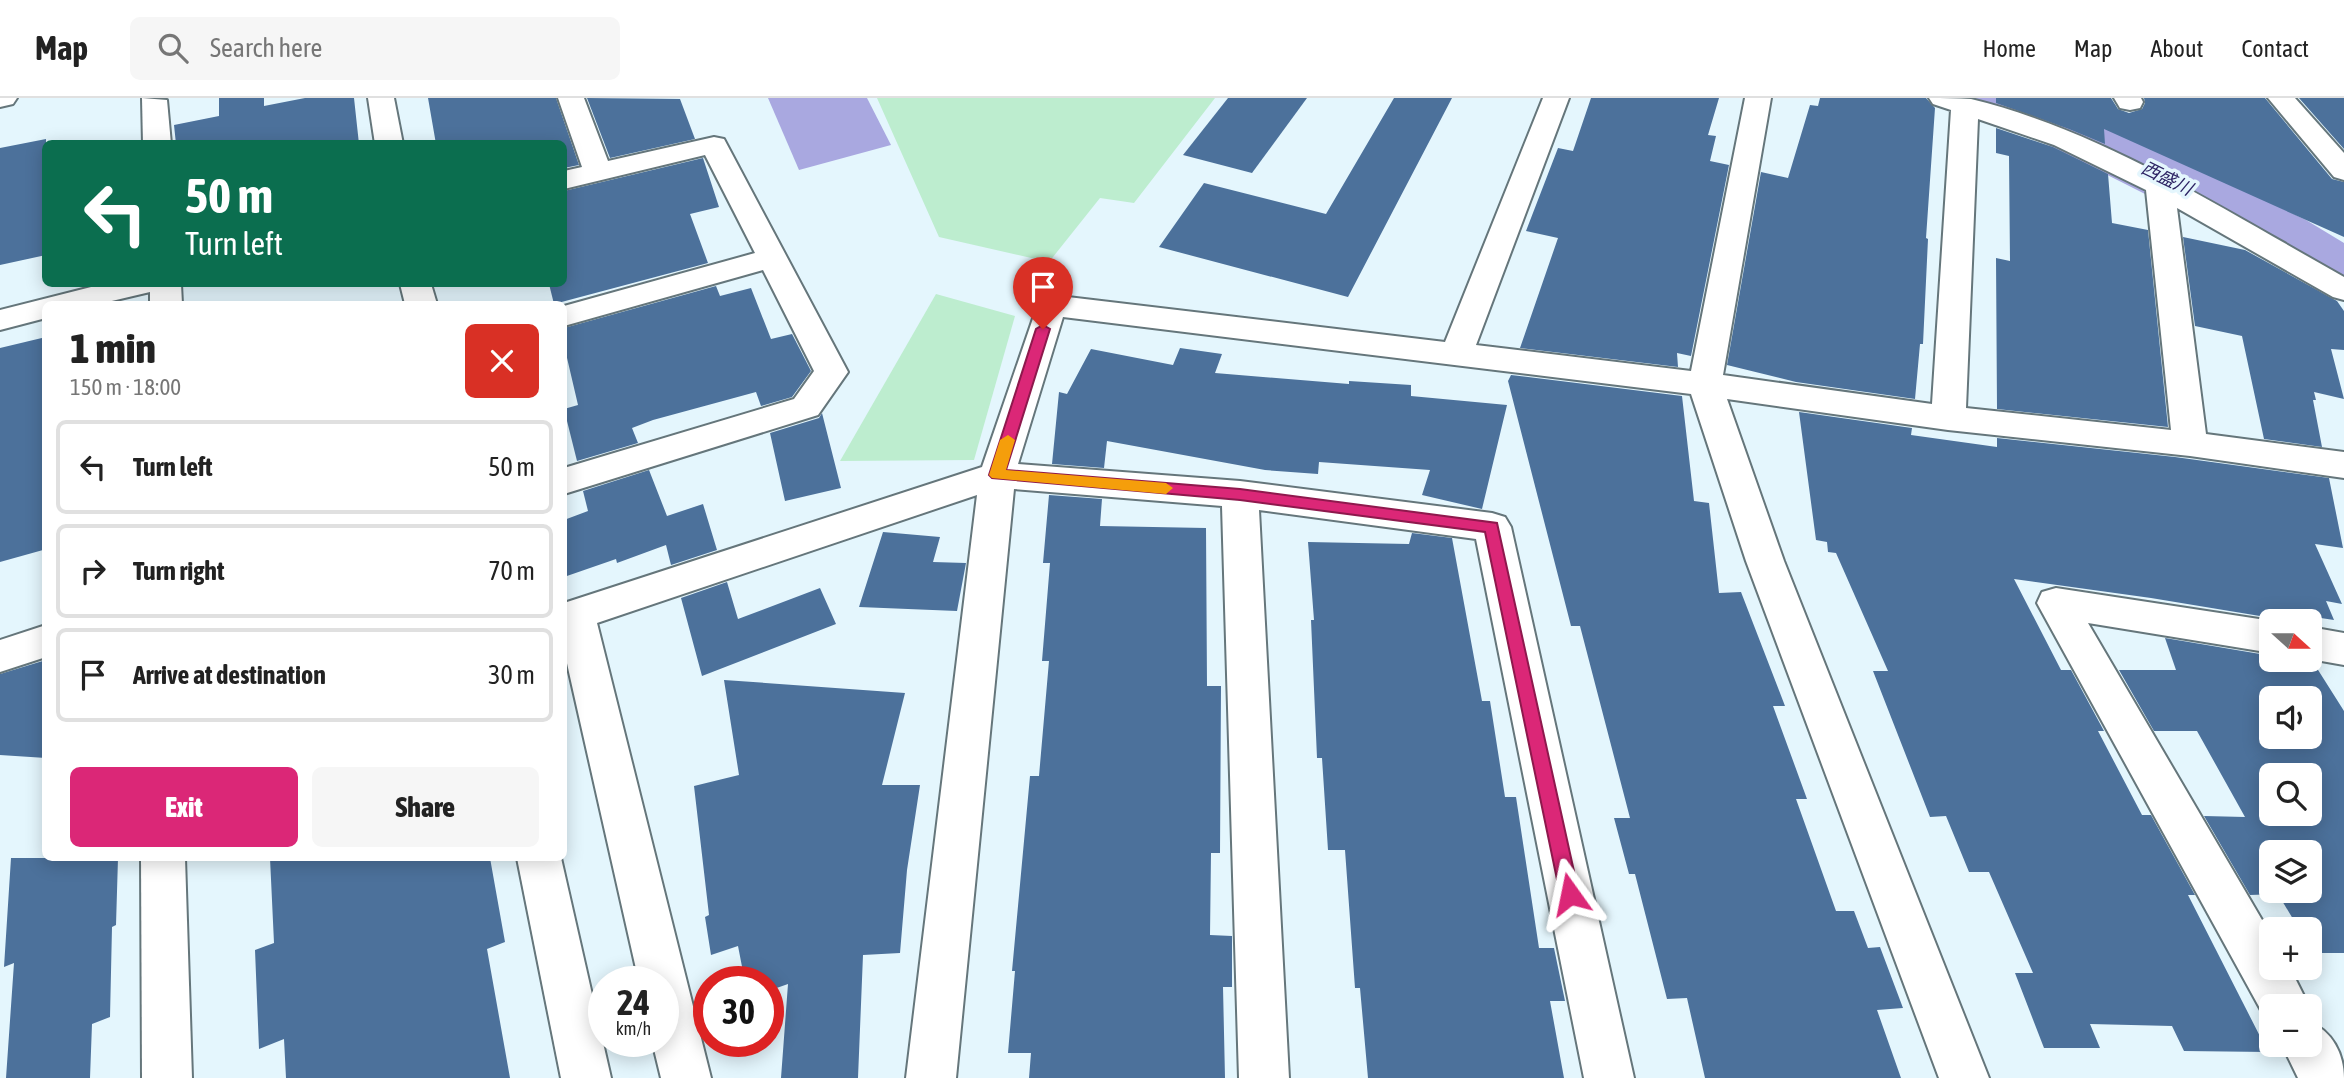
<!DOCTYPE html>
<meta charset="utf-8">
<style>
:root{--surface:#fff;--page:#f6f6f6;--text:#222;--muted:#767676;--line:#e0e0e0;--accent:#db2777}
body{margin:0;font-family:"Asap Condensed","Noto Sans JP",sans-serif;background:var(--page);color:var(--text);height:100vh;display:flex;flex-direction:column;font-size:26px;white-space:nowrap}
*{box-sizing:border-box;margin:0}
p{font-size:23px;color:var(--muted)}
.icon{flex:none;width:38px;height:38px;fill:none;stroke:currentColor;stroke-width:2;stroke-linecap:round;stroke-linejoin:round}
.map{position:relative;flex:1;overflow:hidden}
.details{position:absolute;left:42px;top:203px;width:525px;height:560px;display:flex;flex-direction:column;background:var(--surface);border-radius:10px;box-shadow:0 4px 18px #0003}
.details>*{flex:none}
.banner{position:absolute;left:42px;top:42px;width:525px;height:147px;border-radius:10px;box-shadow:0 4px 18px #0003;background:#0b6e4f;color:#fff;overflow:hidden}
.needle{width:46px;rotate:111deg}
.fabs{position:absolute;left:2259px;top:511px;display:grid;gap:14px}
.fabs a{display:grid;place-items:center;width:63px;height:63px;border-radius:10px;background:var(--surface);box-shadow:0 4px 18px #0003;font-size:35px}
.speed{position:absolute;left:588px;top:868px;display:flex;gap:14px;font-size:35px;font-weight:700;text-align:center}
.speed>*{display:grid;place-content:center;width:91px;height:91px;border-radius:50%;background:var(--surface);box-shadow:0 4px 18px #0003;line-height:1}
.speed small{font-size:18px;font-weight:400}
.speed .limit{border:10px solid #d22;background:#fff;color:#111}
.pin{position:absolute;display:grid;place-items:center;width:60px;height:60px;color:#fff;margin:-72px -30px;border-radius:50% 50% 50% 0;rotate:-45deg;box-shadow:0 0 7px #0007}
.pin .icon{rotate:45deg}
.me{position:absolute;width:77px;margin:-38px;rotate:348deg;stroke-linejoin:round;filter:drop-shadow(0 0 5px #0008)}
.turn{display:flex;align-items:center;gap:24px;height:147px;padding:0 28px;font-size:32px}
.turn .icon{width:91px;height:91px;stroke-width:2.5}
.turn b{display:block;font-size:49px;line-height:60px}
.round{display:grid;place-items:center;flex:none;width:74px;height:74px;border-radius:10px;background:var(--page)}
.head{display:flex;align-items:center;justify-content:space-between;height:119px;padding:0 28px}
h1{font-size:42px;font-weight:800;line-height:52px}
.primary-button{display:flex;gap:14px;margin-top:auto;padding:14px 28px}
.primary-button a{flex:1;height:80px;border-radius:10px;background:var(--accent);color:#fff;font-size:28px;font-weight:800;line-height:80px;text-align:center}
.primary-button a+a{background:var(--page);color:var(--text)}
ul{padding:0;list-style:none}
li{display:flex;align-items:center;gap:21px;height:94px;margin:0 14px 10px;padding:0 14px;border:4px solid var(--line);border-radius:10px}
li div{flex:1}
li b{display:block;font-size:26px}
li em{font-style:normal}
header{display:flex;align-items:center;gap:42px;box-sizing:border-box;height:98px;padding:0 35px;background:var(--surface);border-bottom:2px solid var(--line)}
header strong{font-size:33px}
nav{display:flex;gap:38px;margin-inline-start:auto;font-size:24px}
.search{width:490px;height:63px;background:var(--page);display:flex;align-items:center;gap:18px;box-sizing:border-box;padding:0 24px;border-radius:10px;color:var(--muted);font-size:26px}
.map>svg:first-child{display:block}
</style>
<header>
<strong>Map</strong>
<div class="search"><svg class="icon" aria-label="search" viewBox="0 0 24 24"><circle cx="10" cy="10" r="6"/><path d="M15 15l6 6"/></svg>Search here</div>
<nav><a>Home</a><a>Map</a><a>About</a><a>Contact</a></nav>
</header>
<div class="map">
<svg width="2344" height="980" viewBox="0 0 2344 980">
<rect width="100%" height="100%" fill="#e4f6fd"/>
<g fill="#bdedcf">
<path d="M 877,0 L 1215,0 L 1134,105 L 1100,100 L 1049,164 L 939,139 Z"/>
<path d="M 936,196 L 1015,218 L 974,362 L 840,363 Z"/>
</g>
<path fill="#a9a8e0" d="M 768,0 L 867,0 L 891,47 L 799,72 Z"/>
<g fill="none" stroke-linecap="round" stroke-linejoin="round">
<path fill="#a9a8e0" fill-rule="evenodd" d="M 1949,0 L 2043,0 L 2082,13 L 2306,122 L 2344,145 L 2344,200 L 2318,193 L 2256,152 L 2036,41 L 1959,13 Z"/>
</g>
<g fill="#4c719b" fill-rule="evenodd">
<path d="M 219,0 L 264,0 L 264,8 L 305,0 L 354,0 L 359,46 L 176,46 L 174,27 L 219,18 Z"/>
<path d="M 428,0 L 556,0 L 579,67 L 564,70 L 564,46 L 436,46 Z"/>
<path d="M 587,0 L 680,1 L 695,41 L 610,60 Z"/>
<path d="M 1228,0 L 1307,0 L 1252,75 L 1183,57 Z"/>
<path d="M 1394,0 L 1452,0 L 1348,199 L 1159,149 L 1204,85 L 1326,116 Z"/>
<path d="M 1591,0 L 1719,0 L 1708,37 L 1716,38 L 1710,63 L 1729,67 L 1691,258 L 1677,255 L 1678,269 L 1520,250 L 1558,140 L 1526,133 L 1558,50 L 1573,53 Z"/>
<path d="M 1820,0 L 1926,0 L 1935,10 L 1926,140 L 1928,141 L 1923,246 L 1920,246 L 1915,301 L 1796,284 L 1727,267 L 1761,74 L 1788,80 L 1810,7 L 1818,8 Z"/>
<path d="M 1996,0 L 2111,0 L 2118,11 L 2129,15 L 2142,11 L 2145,5 L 2144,0 L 2265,0 L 2332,81 L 2344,84 L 2344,139 L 2104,31 L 2105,46 L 2069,31 L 1996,5 Z"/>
<path d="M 2299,0 L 2344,0 L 2344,51 Z"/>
<path d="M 1996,30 L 2053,49 L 2108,76 L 2112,125 L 2148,132 L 2168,329 L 1997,311 L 1996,160 L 2010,163 L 2009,58 L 1996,55 Z"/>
<path d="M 46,41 L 46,157 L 0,167 L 0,50 Z"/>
<path d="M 703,60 L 719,109 L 690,116 L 708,165 L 554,206 L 549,186 L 564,186 L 564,93 Z"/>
<path d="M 2183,139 L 2245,152 L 2337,203 L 2344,213 L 2344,252 L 2331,251 L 2344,301 L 2314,294 L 2316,302 L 2313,302 L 2322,349 L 2264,341 L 2242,238 L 2195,228 Z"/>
<path d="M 716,188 L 720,198 L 751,190 L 771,241 L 792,236 L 811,273 L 792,299 L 761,308 L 756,294 L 653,322 L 632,330 L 638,345 L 577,363 L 564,311 L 578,307 L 564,247 L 564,230 Z"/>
<path d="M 46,239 L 46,433 L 43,452 L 0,464 L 0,250 Z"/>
<path d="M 1180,250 L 1222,256 L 1215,275 L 1349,286 L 1349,283 L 1411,287 L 1411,298 L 1507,307 L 1482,411 L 1422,397 L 1430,372 L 1319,364 L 1318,376 L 1265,372 L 1107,343 L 1104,370 L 1052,366 L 1059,294 L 1067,296 L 1091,251 L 1173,267 Z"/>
<path d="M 1511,277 L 1682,298 L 1694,403 L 1709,405 L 1719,495 L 1741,494 L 1785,608 L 1773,608 L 1807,701 L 1796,701 L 1836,813 L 1854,813 L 1868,850 L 1880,849 L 1903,910 L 1877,912 L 1901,980 L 1705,980 L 1687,900 L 1667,901 L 1635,776 L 1629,776 L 1614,720 L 1630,720 L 1580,528 L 1571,528 L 1508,283 Z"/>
<path d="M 1799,314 L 1912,330 L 1911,337 L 1997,349 L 1997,340 L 2175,359 L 2329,380 L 2343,450 L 2315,446 L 2342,506 L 2326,503 L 2334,522 L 2281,514 L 2287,523 L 2275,523 L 2272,520 L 2151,500 L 2014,481 L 2061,572 L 2071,572 L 2104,633 L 2098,633 L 2142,717 L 2151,717 L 2195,797 L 2188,797 L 2268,954 L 2184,953 L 2172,928 L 2090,926 L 2100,950 L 2044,950 L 2015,875 L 2033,875 L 1989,774 L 1969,774 L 1946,718 L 1930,719 L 1873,573 L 1888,573 L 1836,455 L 1828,454 L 1827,444 L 1816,442 Z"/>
<path d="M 822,315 L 841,390 L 785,403 L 770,335 L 819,320 Z"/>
<path d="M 649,372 L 667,418 L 703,406 L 717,452 L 671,467 L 666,447 L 617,465 L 616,461 L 564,479 L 564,422 L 588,413 L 583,393 Z"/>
<path d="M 1049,397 L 1102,401 L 1100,428 L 1206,430 L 1207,588 L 1221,588 L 1220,755 L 1211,755 L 1210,837 L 1232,838 L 1232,889 L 1223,889 L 1225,980 L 1029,980 L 1031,955 L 1008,955 L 1015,873 L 1012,873 L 1030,678 L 1039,678 L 1049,563 L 1042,563 L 1050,465 L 1043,465 Z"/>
<path d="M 883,434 L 940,439 L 933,464 L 966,465 L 957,513 L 859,509 Z"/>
<path d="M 1412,435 L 1452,440 L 1482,603 L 1490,603 L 1505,699 L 1516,699 L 1539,850 L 1554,850 L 1565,903 L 1550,903 L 1564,980 L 1368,980 L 1360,890 L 1355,890 L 1345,752 L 1328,752 L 1322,660 L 1317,660 L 1311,522 L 1314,522 L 1308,444 L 1409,446 Z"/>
<path d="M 727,484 L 738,521 L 820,490 L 836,526 L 702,578 L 681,500 Z"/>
<path d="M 2165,540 L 2272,558 L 2272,562 L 2308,562 L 2313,564 L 2344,613 L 2344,855 L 2313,855 L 2310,850 L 2310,831 L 2299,831 L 2278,796 L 2250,797 L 2204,718 L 2245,719 L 2197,633 L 2154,633 L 2119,572 L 2176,572 ZM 2272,600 L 2310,600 L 2310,639 L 2272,639 ZM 2272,677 L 2310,677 L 2310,716 L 2272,716 ZM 2272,754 L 2310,754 L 2310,793 L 2272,793 Z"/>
<path d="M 46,562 L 46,660 L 0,657 L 0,576 Z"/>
<path d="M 724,582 L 905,595 L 882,687 L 920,687 L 907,772 L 900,855 L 863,857 L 858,980 L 781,980 L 788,886 L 768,893 L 768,884 L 745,884 L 738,848 L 711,857 L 705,819 L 709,817 L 694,688 L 739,677 Z"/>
<path d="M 11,760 L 118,760 L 116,827 L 112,829 L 110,919 L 92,926 L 90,980 L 6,980 L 14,865 L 4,869 Z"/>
<path d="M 270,760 L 490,760 L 505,844 L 487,851 L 510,980 L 286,980 L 284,941 L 259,951 L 255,852 L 274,845 Z"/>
</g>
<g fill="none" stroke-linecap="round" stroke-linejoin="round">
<defs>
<g id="street">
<path d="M 0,0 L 17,0 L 13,6 L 0,9 Z"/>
<path d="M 142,0 L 167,2 L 171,46 L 143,46 Z"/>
<path d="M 368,0 L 394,0 L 403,46 L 375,46 Z"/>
<path d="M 558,0 L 584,0 L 608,63 L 714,39 L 724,41 L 848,274 L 818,317 L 564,396 L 564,370 L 794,301 L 814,273 L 763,172 L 564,228 L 564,208 L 755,155 L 705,57 L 564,91 L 564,73 L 582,69 Z"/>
<path d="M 1543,0 L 1569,0 L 1476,247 L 1691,273 L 1745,0 L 1771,0 L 1723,277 L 1932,306 L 1951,12 L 1933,6 L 1929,0 C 1942,0 1958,0 1971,1 C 2103,33 2226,113 2344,179 L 2344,202 L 2333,199 L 2177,110 L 2206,336 L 2344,354 L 2344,380 L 2190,358 L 1948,332 L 1727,301 L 1784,463 L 1989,980 L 1939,980 L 1746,463 L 1691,296 L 1063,219 L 1018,366 L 1240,383 L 1492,415 L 1505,419 L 1511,429 L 1634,980 L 1584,980 L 1476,441 L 1259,412 L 1289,980 L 1239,980 L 1222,408 L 1014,391 L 956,980 L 906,980 L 977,397 L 597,525 L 711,980 L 661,980 L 652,943 L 663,943 L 663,884 L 639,884 L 564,552 L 564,505 L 982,369 L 1040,200 L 1051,197 L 1445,244 ZM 1978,21 L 2054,47 L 2146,92 L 2171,332 L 1966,310 Z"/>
<path d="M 2114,0 L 2141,0 L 2143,4 L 2140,10 L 2130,12 L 2120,10 Z"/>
<path d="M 2268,0 L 2295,0 L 2344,55 L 2344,82 L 2334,79 Z"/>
<path d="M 103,186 L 181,186 L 182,206 L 150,206 L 150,194 L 99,206 L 46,206 L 46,220 L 0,232 L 0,212 Z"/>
<path d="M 400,186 L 431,186 L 437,206 L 405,206 Z"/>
<path d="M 2056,490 L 2272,523 L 2272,555 L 2088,525 L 2272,839 L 2272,870 L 2290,870 L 2309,908 L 2272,908 L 2272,926 L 2268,925 L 2037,505 L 2042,494 Z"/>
<path d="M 46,527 L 46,559 L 0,574 L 0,542 Z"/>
<path d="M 2310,529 L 2344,535 L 2344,567 L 2310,561 Z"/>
<path d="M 141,760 L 185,760 L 192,980 L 142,980 Z"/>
<path d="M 517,760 L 561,760 L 611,980 L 561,980 Z"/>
<path d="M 2310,924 C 2332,933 2344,956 2344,980 L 2298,980 L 2282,947 L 2310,947 Z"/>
</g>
</defs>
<use href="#street" stroke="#65767b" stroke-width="4"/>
<use href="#street" fill="#fff" fill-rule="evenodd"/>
</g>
<path fill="#db2777" stroke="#8e194d" stroke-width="2" d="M 1043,227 L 1050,231 L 1006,372 L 1240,391 L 1497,425 L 1579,796 L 1576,803 L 1570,805 L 1563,803 L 1560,796 L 1485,434 L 1240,402 L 992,380 L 989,377 L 1036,231 Z"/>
<path fill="#f59e0b" d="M 1008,337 L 1015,342 L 1006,372 L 1166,385 L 1173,390 L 1166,396 L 992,380 L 989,377 L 1000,342 Z"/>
<g text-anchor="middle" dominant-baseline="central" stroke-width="7" stroke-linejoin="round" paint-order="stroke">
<g font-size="18" font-style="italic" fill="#2d2464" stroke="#e4f6fd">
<text transform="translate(2167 80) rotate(26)">西盛川</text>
</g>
</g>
</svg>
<div class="fabs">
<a><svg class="needle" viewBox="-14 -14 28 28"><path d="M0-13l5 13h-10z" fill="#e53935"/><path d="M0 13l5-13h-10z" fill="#767676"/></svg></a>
<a><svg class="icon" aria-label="sound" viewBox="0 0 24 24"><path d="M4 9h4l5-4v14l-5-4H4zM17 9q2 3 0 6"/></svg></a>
<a><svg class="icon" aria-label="search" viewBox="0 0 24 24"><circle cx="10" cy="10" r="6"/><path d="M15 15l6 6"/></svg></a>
<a><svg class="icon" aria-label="layers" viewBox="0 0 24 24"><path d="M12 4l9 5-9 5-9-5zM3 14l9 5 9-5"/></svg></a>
<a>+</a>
<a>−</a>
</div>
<div class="speed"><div>24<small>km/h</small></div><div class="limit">30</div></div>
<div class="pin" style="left:1043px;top:231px;background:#d93025"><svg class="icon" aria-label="arrive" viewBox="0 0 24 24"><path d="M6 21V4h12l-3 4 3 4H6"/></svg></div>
<svg class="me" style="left:1570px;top:796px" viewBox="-20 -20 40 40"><path d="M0-17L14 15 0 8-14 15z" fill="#db2777" stroke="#fff" stroke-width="4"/></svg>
<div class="banner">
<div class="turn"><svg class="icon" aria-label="left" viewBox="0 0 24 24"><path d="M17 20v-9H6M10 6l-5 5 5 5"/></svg><div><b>50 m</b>Turn left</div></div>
</div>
<section class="details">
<div class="head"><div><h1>1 min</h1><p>150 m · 18:00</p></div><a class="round" style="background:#d93025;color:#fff"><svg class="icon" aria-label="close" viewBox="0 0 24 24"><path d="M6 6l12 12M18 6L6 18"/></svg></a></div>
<ul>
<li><svg class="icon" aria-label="left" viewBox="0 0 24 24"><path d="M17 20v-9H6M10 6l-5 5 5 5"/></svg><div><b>Turn left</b></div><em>50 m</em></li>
<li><svg class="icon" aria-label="right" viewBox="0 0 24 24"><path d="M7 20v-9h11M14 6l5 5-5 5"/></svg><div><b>Turn right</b></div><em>70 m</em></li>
<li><svg class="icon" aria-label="arrive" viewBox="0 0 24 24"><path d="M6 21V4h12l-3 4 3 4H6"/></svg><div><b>Arrive at destination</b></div><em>30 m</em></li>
</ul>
<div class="primary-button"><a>Exit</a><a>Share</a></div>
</section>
</div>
